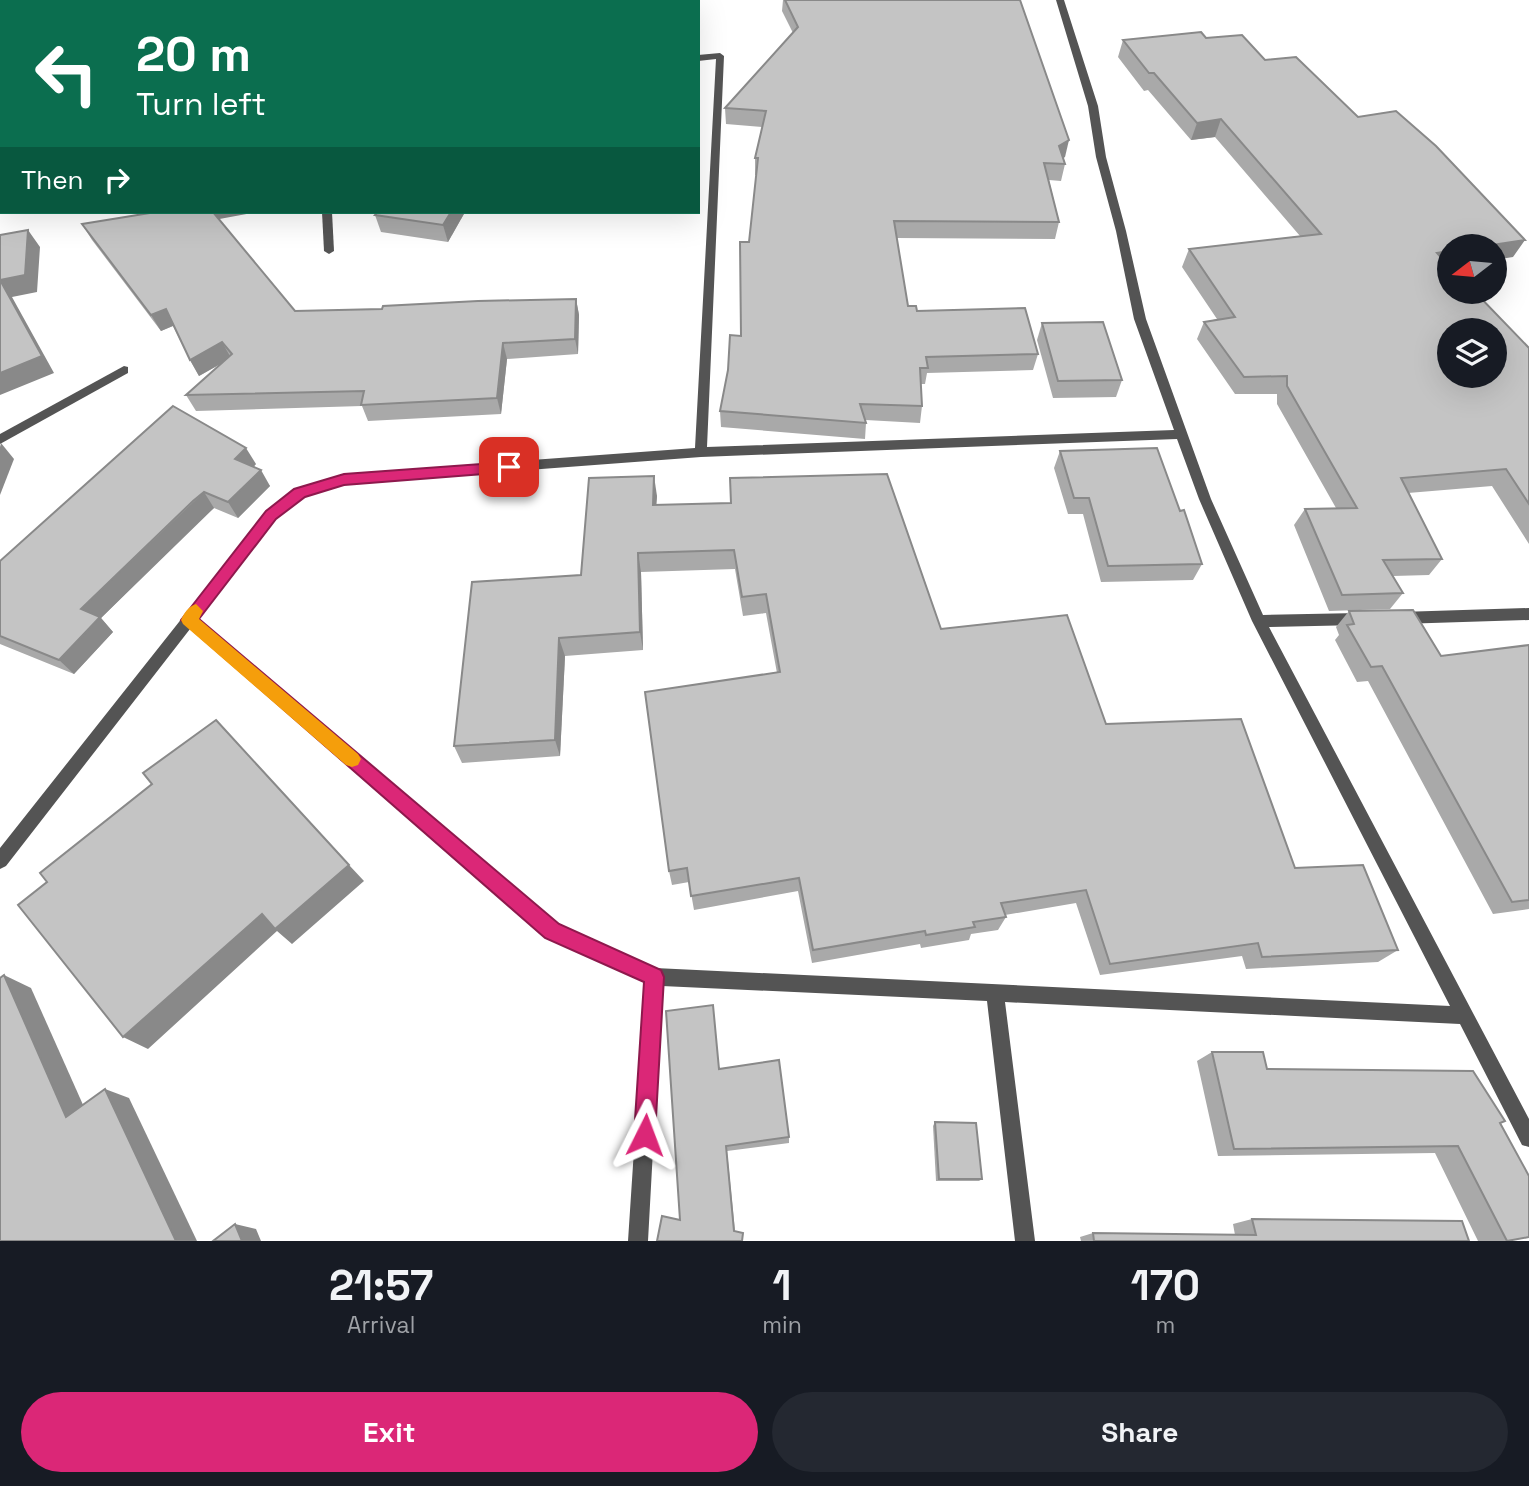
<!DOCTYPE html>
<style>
:root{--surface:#171b24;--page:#242831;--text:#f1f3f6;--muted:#9ea1a6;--accent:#db2777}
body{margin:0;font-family:"Space Grotesk",sans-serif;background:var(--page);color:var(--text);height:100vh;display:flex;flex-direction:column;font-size:26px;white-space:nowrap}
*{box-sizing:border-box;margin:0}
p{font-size:23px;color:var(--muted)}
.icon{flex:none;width:38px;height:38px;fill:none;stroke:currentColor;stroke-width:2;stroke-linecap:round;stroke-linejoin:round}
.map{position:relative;height:1241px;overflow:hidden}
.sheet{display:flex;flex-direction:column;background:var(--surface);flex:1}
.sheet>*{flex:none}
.banner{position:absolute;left:0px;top:0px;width:700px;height:214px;box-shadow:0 7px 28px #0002;background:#0b6e4f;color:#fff;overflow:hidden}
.needle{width:46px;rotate:254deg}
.buttons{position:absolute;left:1437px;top:234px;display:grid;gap:14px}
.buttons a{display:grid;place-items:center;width:70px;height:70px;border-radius:50%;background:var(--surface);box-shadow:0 7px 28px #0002;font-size:35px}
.pin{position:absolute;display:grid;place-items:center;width:60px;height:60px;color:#fff;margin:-30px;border-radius:14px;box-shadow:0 4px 10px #0006}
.me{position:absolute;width:77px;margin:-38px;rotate:3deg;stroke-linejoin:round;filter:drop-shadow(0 0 5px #0008)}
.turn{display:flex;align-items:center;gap:24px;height:147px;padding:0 21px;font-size:32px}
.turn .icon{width:91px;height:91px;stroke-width:2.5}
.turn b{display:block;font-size:49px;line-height:60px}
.then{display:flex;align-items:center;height:66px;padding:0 21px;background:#0003;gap:14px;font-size:26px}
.eta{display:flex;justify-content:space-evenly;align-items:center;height:119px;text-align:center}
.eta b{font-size:42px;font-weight:700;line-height:49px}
.action{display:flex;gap:14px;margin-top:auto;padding:14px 21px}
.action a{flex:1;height:80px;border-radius:42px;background:var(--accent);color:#fff;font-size:28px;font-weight:700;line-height:80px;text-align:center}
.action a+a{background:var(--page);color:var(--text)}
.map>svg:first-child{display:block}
</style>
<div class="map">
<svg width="1529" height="1241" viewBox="0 0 1529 1241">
<rect width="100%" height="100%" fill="#fff"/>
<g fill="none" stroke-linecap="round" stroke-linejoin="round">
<g fill="#545454" fill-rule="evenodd">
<path d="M 1056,0 L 1064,0 L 1098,106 L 1106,157 L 1126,231 L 1146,319 L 1211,499 L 1263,615 L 1359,613 L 1364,615 L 1366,619 L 1364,623 L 1359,625 L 1269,627 L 1529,1119 L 1529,1147 L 1522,1145 L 1460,1024 L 1005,1002 L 1035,1241 L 1015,1241 L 987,1001 L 662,986 L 648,1241 L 628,1241 L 645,982 L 546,937 L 190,629 L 6,866 L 0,869 L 0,848 L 266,512 L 294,490 L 343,474 L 695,448 L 716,59 L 698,61 L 698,55 L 720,53 L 724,56 L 707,447 L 1174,430 L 1134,319 L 1116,231 L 1096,157 L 1088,106 ZM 1177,439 L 1199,499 L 1252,621 L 1450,1006 L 655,968 L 558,925 L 198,619 L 276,518 L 304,496 L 343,484 L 701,457 Z"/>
<path d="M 0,179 L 2,179 L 2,188 L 0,187 Z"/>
<path d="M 2,193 L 2,200 L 0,200 L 0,194 Z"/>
<path d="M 322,212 L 332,212 L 334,251 L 329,254 L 324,251 Z"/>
<path d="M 124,366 L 128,367 L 128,373 L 0,444 L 0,434 Z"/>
<path d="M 1529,608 L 1529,620 L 1400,624 L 1395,622 L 1393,618 L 1395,614 L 1400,612 Z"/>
</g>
</g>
<g fill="#a9a9a9">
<path d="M 783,0 L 1020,0 L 1065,157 L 1063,158 L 1065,164 L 1061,181 L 1049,180 L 1059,222 L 1055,239 L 897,238 L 908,306 L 917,311 L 1038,354 L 1033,370 L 927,373 L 925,384 L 921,384 L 922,406 L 920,423 L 866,420 L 866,423 L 865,439 L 721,427 L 720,411 L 741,336 L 749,242 L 756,175 L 755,175 L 755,158 L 762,127 L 726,124 L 725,108 L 793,33 L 782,11 Z"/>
<path d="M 1206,38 L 1265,60 L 1358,117 L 1513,257 L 1449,247 L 1449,292 L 1529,348 L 1529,544 L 1492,486 L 1408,493 L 1442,559 L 1429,575 L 1393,576 L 1403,593 L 1390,609 L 1329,611 L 1294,525 L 1305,509 L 1336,508 L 1277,404 L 1277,394 L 1235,394 L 1197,339 L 1204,322 L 1217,319 L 1182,267 L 1189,249 L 1300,236 L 1215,137 L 1191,140 L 1148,90 L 1144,91 L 1118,57 L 1123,40 Z"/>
<path d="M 378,212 L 465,212 L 448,242 L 381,232 L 375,215 Z"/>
<path d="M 219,219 L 295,311 L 382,309 L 576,299 L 579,315 L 578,354 L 507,359 L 501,414 L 368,421 L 362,406 L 196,411 L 186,395 L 222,363 L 199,376 L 190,360 L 173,326 L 161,331 L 92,240 L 82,224 Z"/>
<path d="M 1042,323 L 1122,380 L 1116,397 L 1053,398 L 1037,340 Z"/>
<path d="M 1060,451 L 1180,511 L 1202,564 L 1193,580 L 1101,582 L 1083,514 L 1068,514 L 1054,468 Z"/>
<path d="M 256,464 L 253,467 L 270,486 L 238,518 L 214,508 L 203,517 L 101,618 L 113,632 L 74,674 L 0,644 L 0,561 Z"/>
<path d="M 657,496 L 656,505 L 941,629 L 1106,724 L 1295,868 L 1398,950 L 1378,962 L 1246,969 L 1242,956 L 1100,975 L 1076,903 L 1005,915 L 1006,917 L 998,930 L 971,934 L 969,940 L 921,948 L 920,944 L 812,963 L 798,891 L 694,910 L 689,882 L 672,885 L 669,871 L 777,673 L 766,613 L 743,616 L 735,569 L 641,572 L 643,650 L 565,656 L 560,756 L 462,763 L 454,746 L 581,575 Z"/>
<path d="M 1349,611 L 1441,656 L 1529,645 L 1529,909 L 1493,914 L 1368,681 L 1357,682 L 1335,640 L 1339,635 L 1336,627 Z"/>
<path d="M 1212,1052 L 1267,1069 L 1500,1123 L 1511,1241 L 1478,1241 L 1435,1153 L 1218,1156 L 1197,1061 Z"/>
<path d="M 719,1069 L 789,1137 L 789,1143 L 727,1151 L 735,1231 L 743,1233 L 743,1241 L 657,1241 L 680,1220 Z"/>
<path d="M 935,1122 L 982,1179 L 979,1181 L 936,1181 L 933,1126 Z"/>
<path d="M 1252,1219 L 1469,1241 L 1081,1241 L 1080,1237 L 1093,1233 L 1235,1235 L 1233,1224 Z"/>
</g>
<g fill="#898989">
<path d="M 1221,119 L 1215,137 L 1191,140 L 1197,123 Z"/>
<path d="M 1069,140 L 1065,157 L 1054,162 L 1059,146 Z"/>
<path d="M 210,212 L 258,212 L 214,220 Z"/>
<path d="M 451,212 L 465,212 L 448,242 L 443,225 Z"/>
<path d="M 28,230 L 40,247 L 37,292 L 12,297 L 54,373 L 0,395 L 0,280 Z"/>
<path d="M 1525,240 L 1513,257 L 1494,260 L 1494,247 L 1479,247 Z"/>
<path d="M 1449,251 L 1449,267 L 1437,253 Z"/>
<path d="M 576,299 L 579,315 L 578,354 L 575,339 Z"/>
<path d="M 166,309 L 175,325 L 161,331 L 151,315 Z"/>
<path d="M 222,342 L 231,358 L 199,376 L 190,360 Z"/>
<path d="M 503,343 L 507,359 L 501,414 L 497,398 Z"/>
<path d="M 1,443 L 14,459 L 0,495 L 0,447 Z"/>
<path d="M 246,448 L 256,464 L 245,476 L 235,459 Z"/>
<path d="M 261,470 L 270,486 L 238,518 L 228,502 Z"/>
<path d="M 654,476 L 657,496 L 655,524 L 653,505 Z"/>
<path d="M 204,492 L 214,508 L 101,618 L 113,632 L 74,674 L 59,660 L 81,609 Z"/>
<path d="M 638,553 L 641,572 L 643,650 L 640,632 Z"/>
<path d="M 559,638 L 565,656 L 560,756 L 555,740 Z"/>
<path d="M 349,865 L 364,881 L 292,944 L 277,931 L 148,1049 L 123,1037 L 262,914 Z"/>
<path d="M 4,975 L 31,988 L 92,1125 L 66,1117 Z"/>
<path d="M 105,1089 L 129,1098 L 197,1241 L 176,1241 Z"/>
<path d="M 235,1224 L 256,1229 L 261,1241 L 242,1241 Z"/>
</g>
<g fill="#c4c4c4" stroke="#898989" stroke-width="2" fill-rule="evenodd">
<path d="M 200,0 L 235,0 L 235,2 L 191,2 Z"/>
<path d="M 437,0 L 638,0 L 666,2 L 437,2 Z"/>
<path d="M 785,0 L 1020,0 L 1069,140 L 1059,146 L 1065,164 L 1044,163 L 1059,222 L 894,221 L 908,306 L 916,306 L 917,311 L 1025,308 L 1038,354 L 926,357 L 928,368 L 920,368 L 922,406 L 860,404 L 866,423 L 720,411 L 728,370 L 730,335 L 741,336 L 740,242 L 749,242 L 758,158 L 755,158 L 766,111 L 725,108 L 798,27 Z"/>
<path d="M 1201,32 L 1206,38 L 1242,35 L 1265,60 L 1296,57 L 1358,117 L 1396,111 L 1436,146 L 1525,240 L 1479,247 L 1449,247 L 1449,251 L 1437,253 L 1449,266 L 1449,292 L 1475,292 L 1529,348 L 1529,504 L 1506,469 L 1401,478 L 1442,559 L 1383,560 L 1403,593 L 1342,595 L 1305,509 L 1357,508 L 1287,386 L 1287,376 L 1244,377 L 1204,322 L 1235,317 L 1189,249 L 1321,234 L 1221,119 L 1197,123 L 1154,73 L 1149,73 L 1123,40 ZM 1449,331 L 1494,331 L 1494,376 L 1449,376 Z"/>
<path d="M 156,212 L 213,212 L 295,311 L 382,309 L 383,306 L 478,301 L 576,299 L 575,339 L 503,343 L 497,398 L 361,405 L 364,391 L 186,395 L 232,354 L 222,342 L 190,360 L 166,309 L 151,315 L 82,224 Z"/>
<path d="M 378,212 L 451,212 L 443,225 L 375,215 Z"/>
<path d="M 28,230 L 25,275 L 0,280 L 0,235 Z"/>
<path d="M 0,280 L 42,356 L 0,373 Z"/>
<path d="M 1103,322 L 1122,380 L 1058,381 L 1042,323 Z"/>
<path d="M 173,406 L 246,448 L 235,459 L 261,470 L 228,502 L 204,492 L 193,501 L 81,609 L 100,617 L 59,660 L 0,636 L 0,561 Z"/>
<path d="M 1157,448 L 1180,511 L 1184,510 L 1202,564 L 1108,566 L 1089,498 L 1074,498 L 1060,451 Z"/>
<path d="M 887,474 L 941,629 L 1067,615 L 1106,724 L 1241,719 L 1295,868 L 1363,865 L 1398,950 L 1262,957 L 1258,943 L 1110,964 L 1086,890 L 1001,903 L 1006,917 L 973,922 L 975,927 L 926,935 L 925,931 L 813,950 L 799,878 L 691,896 L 687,868 L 669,871 L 645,692 L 780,672 L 766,594 L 742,597 L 734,550 L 638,553 L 640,632 L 559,638 L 555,740 L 454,746 L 472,582 L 581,575 L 589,478 L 654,476 L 653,505 L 731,503 L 730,478 Z"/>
<path d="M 1413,610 L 1441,656 L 1529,645 L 1529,900 L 1512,902 L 1382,666 L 1371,667 L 1347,625 L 1354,624 L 1349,611 Z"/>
<path d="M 216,720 L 349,865 L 275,929 L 262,914 L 123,1037 L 18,905 L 47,882 L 40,873 L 152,784 L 143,773 Z"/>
<path d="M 4,975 L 66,1117 L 105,1089 L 176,1241 L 0,1241 L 0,978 Z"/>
<path d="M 713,1005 L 719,1069 L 779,1060 L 789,1137 L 726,1146 L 734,1231 L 743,1233 L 742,1241 L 657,1241 L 662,1216 L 680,1220 L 666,1011 Z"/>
<path d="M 1212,1052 L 1263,1052 L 1267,1069 L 1473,1071 L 1505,1121 L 1500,1123 L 1529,1176 L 1529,1237 L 1507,1241 L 1458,1146 L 1234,1149 Z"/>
<path d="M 935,1122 L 976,1123 L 982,1179 L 939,1179 Z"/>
<path d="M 1252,1219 L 1462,1221 L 1469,1241 L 1094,1241 L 1093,1233 L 1256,1235 Z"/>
<path d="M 235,1224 L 242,1241 L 213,1241 Z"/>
</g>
<path fill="#db2777" stroke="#8e194d" stroke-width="2" d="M 509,462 L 516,467 L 509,472 L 344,485 L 305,497 L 276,519 L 199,619 L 559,924 L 661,970 L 664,977 L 655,1135 L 652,1143 L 645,1146 L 637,1143 L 634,1135 L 644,982 L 545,938 L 181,620 L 266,511 L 294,489 L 344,474 Z"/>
<path fill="#f59e0b" d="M 196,604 L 203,611 L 199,619 L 358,754 L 361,759 L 358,765 L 352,767 L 346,765 L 183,624 L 181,620 C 184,613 188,607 196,604 Z"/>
</svg>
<div class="buttons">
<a><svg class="needle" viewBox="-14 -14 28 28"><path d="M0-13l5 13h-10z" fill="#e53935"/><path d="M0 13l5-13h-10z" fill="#9ea1a6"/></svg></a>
<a><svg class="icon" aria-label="layers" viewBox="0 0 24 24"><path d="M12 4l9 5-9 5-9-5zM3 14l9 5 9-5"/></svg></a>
</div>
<div class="pin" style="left:509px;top:467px;background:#d93025"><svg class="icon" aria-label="arrive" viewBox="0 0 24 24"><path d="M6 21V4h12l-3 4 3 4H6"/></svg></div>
<svg class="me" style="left:645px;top:1135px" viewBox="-20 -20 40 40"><path d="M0-17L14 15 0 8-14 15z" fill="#db2777" stroke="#fff" stroke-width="4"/></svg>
<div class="banner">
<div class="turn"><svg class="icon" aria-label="left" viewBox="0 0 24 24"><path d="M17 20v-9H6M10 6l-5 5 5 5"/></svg><div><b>20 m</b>Turn left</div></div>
<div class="then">Then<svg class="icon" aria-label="right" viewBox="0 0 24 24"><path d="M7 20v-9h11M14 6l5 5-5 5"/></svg></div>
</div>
</div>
<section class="sheet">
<div class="eta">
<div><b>21:57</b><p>Arrival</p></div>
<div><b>1</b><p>min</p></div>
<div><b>170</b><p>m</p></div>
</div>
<div class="action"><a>Exit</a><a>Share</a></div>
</section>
